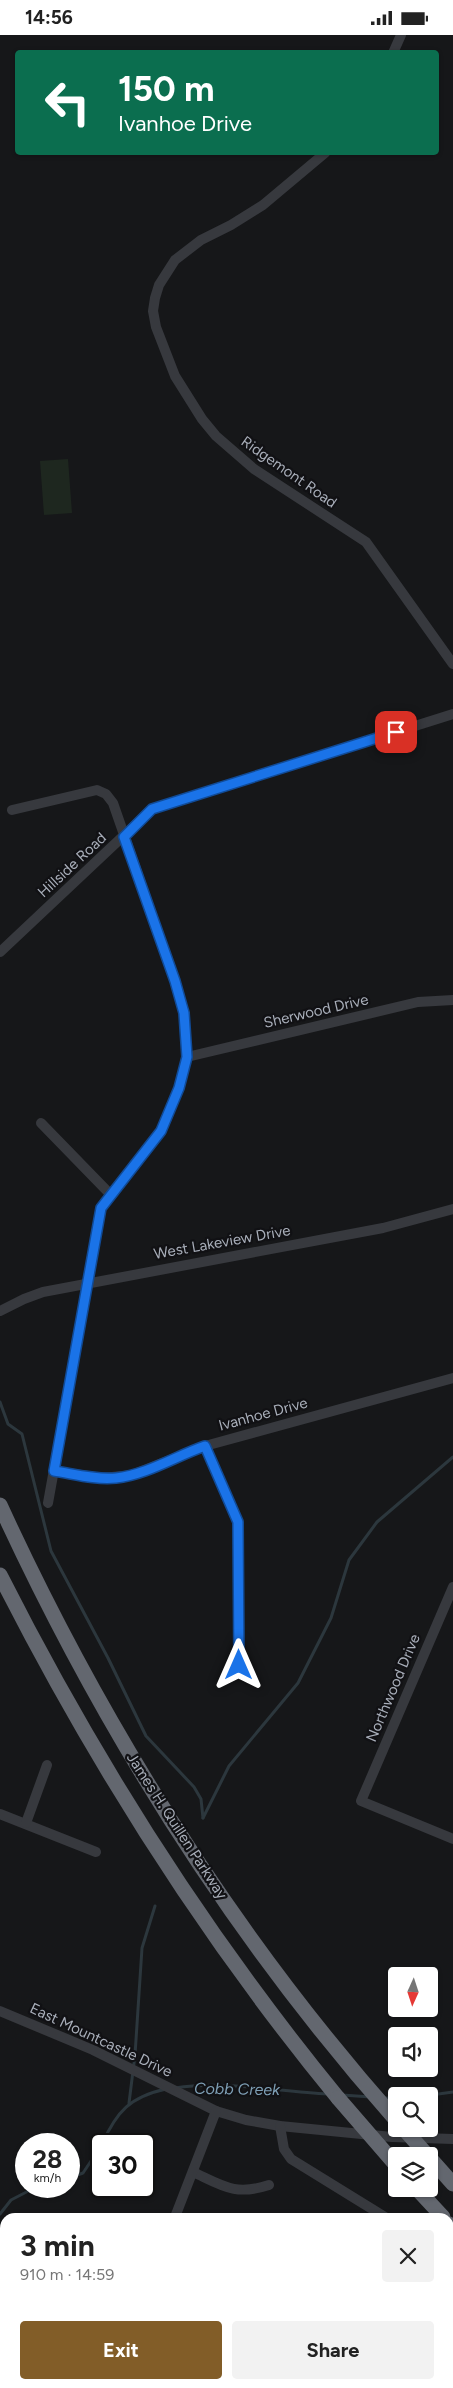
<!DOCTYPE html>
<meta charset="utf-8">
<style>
:root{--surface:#fff;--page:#f2f2f2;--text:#222;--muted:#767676;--accent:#825d28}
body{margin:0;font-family:Figtree,sans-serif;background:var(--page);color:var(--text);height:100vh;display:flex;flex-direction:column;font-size:19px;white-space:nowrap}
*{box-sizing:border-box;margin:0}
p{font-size:16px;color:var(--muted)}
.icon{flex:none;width:28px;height:28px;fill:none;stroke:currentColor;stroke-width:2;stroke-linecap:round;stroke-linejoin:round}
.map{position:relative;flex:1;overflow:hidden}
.drawer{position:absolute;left:0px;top:2178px;width:454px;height:176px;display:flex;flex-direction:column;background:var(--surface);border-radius:15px 15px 0 0;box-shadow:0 1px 4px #0004}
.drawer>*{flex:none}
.hud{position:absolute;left:15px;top:15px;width:424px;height:105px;border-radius:5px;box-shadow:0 1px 4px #0004;background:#0b6e4f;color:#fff;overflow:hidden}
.needle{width:32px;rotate:183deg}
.buttons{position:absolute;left:388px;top:1932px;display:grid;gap:10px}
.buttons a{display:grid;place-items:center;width:50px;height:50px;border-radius:5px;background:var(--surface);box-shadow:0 1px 4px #0004;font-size:25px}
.speed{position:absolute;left:15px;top:2098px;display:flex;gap:10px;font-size:25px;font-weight:700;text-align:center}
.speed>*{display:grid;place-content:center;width:65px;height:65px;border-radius:50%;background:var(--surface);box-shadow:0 1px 4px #0004;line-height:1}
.speed small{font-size:12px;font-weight:400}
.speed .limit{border:2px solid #111;border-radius:8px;background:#fff;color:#111}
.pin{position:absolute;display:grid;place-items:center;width:42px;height:42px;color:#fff;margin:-21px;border-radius:10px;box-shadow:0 2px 8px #0006}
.me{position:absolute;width:55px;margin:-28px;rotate:0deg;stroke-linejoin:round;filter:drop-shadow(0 0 4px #0008)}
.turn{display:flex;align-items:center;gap:18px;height:105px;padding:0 20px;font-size:22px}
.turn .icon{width:65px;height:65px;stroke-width:2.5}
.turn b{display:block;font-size:35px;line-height:42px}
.round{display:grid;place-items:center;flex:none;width:52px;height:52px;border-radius:5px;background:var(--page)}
.summary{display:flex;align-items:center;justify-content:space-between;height:85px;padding:0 20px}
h1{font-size:30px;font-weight:700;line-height:38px}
.primary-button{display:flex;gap:10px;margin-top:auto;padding:10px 20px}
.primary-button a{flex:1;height:58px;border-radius:5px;background:var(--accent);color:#fff;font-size:20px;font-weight:700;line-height:58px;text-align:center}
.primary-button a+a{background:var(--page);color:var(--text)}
.status{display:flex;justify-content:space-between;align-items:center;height:35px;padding:0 25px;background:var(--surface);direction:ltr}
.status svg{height:14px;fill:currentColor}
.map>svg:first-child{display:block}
</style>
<div class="status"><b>14:56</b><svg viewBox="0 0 49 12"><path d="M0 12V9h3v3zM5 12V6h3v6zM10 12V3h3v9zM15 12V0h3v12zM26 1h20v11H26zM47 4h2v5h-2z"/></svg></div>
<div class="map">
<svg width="453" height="2353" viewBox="0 0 453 2353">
<rect width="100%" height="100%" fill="#161719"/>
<path fill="#1e271f" d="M 68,424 L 72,478 L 44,480 L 40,426 Z"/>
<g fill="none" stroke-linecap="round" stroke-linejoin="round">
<g stroke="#2c373d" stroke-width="3">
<path d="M 0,1367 L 8,1389 L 22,1399 L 51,1516 L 108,1623 L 146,1701 L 194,1752 L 201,1764 L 203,1783"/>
<path d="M 203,1783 L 229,1731 L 298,1648 L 331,1583 L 349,1525 L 377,1487 L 453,1422"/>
<path d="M 175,2053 C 225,2045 278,2057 328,2059"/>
<path d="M 342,2060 L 371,2062"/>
<path d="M 424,2061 L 453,2057"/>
<path d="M 384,2063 L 396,2063"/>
<path d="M 129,2068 L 135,2020 L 142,1913 L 155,1871"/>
<path d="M 102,2109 C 117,2076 130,2062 166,2054"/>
<path d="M 69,2143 L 83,2138 L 101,2111"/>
<path d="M 0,2179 L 11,2165 L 38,2151"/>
</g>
<g stroke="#37393e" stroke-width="10">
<path d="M 393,18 L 401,0"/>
<path d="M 325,118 L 263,170 L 231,190 L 201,205 L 175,225 L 159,250 L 155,263 L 153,276 L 156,292 L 175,341 L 202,384 L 216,401 L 254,434 L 366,507 L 453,629"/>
<path d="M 12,775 L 97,755 L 106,759 L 113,768 L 175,946 L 184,978 L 187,1022 L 179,1053 L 161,1096 L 101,1173 L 48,1468"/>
<path d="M 0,917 L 152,774 L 453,679"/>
<path d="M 187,1022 L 418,967 L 453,965"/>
<path d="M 41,1088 L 111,1160"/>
<path d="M 0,1276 L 24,1264 L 43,1257 L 383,1193 L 453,1174"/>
<path d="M 205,1411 L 238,1487 L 239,1630"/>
<path d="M 54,1436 L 102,1443 L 132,1440 L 205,1411 L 453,1343"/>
<path d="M 453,1552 L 361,1766 L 453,1804"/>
<path d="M 0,1779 L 96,1817"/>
<path d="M 26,1788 L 47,1730"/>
<path d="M 0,1976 L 93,2015 L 216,2076 L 246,2085 L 280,2091 L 392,2102 L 453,2104"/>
<path d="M 280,2091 L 284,2114 L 291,2124 L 385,2182"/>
<path d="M 193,2137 C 223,2151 235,2161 269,2150"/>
<path d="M 175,2182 L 216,2076"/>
<path d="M 449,2230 L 453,2237"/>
<path d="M 119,2351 L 150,2352 L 154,2349"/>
<path d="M 328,2353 L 331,2349"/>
</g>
<g stroke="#63676f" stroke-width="15">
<path d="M 0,1470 C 102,1692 234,1902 396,2085"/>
<path d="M 0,1540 C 94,1726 205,1901 338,2063"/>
<path d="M 429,2122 L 453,2149"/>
<path d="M 417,2154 L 443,2182"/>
<path d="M 449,2189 L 453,2193"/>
</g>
<g stroke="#63676f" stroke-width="15">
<path d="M 338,2063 L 396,2130"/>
<path d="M 404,2094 L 428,2121"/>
</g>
</g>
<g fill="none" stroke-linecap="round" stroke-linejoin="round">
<defs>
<path id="route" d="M 239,1630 L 238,1487 L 205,1411 C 176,1421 146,1440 116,1443 C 95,1445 74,1439 54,1436 L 101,1173 L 161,1096 L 179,1053 L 187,1022 L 184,978 L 175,946 L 124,802 L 152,774 L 396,697"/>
</defs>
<use href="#route" stroke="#114b97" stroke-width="12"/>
<use href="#route" stroke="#1a73e8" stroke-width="9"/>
</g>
<g text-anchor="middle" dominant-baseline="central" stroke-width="4.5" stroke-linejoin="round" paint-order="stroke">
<g font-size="15" fill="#a8aeb9" stroke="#111114">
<text transform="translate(289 437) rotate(35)">Ridgemont Road</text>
<text transform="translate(72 830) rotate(-43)">Hillside Road</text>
<text transform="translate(316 976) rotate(-13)">Sherwood Drive</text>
<text transform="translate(222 1207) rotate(-10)">West Lakeview Drive</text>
<text transform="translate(263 1379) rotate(-15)">Ivanhoe Drive</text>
<text transform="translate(393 1653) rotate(-67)">Northwood Drive</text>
<text transform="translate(177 1791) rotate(57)">James H. Quillen Parkway</text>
<text transform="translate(101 2005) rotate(25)">East Mountcastle Drive</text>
</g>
<g font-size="16" font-style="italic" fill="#7e9fb5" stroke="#111114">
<text transform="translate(237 2054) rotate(1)">Cobb Creek</text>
</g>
</g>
</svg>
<div class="buttons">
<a><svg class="needle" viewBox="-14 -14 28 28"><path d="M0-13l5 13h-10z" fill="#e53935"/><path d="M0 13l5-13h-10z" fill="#767676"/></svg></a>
<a><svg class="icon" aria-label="sound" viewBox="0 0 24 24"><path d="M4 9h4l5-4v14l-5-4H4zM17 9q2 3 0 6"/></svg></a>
<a><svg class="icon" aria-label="search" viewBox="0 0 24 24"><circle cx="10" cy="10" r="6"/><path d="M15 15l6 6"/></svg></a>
<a><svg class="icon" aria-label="layers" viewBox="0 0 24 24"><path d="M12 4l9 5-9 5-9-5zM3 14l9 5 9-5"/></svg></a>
</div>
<div class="speed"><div>28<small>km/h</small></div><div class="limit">30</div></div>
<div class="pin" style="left:396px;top:697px;background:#d93025"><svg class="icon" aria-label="arrive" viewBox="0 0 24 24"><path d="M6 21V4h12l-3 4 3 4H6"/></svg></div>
<svg class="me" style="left:239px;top:1630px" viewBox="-20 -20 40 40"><path d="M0-17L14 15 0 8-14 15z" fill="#1a73e8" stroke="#fff" stroke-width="4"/></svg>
<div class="hud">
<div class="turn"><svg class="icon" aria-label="left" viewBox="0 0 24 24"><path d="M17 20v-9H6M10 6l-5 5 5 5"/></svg><div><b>150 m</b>Ivanhoe Drive</div></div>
</div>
<section class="drawer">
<div class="summary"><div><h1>3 min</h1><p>910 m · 14:59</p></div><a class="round"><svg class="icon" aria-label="close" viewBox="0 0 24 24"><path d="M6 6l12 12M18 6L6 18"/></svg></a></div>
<div class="primary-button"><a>Exit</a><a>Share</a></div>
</section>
</div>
